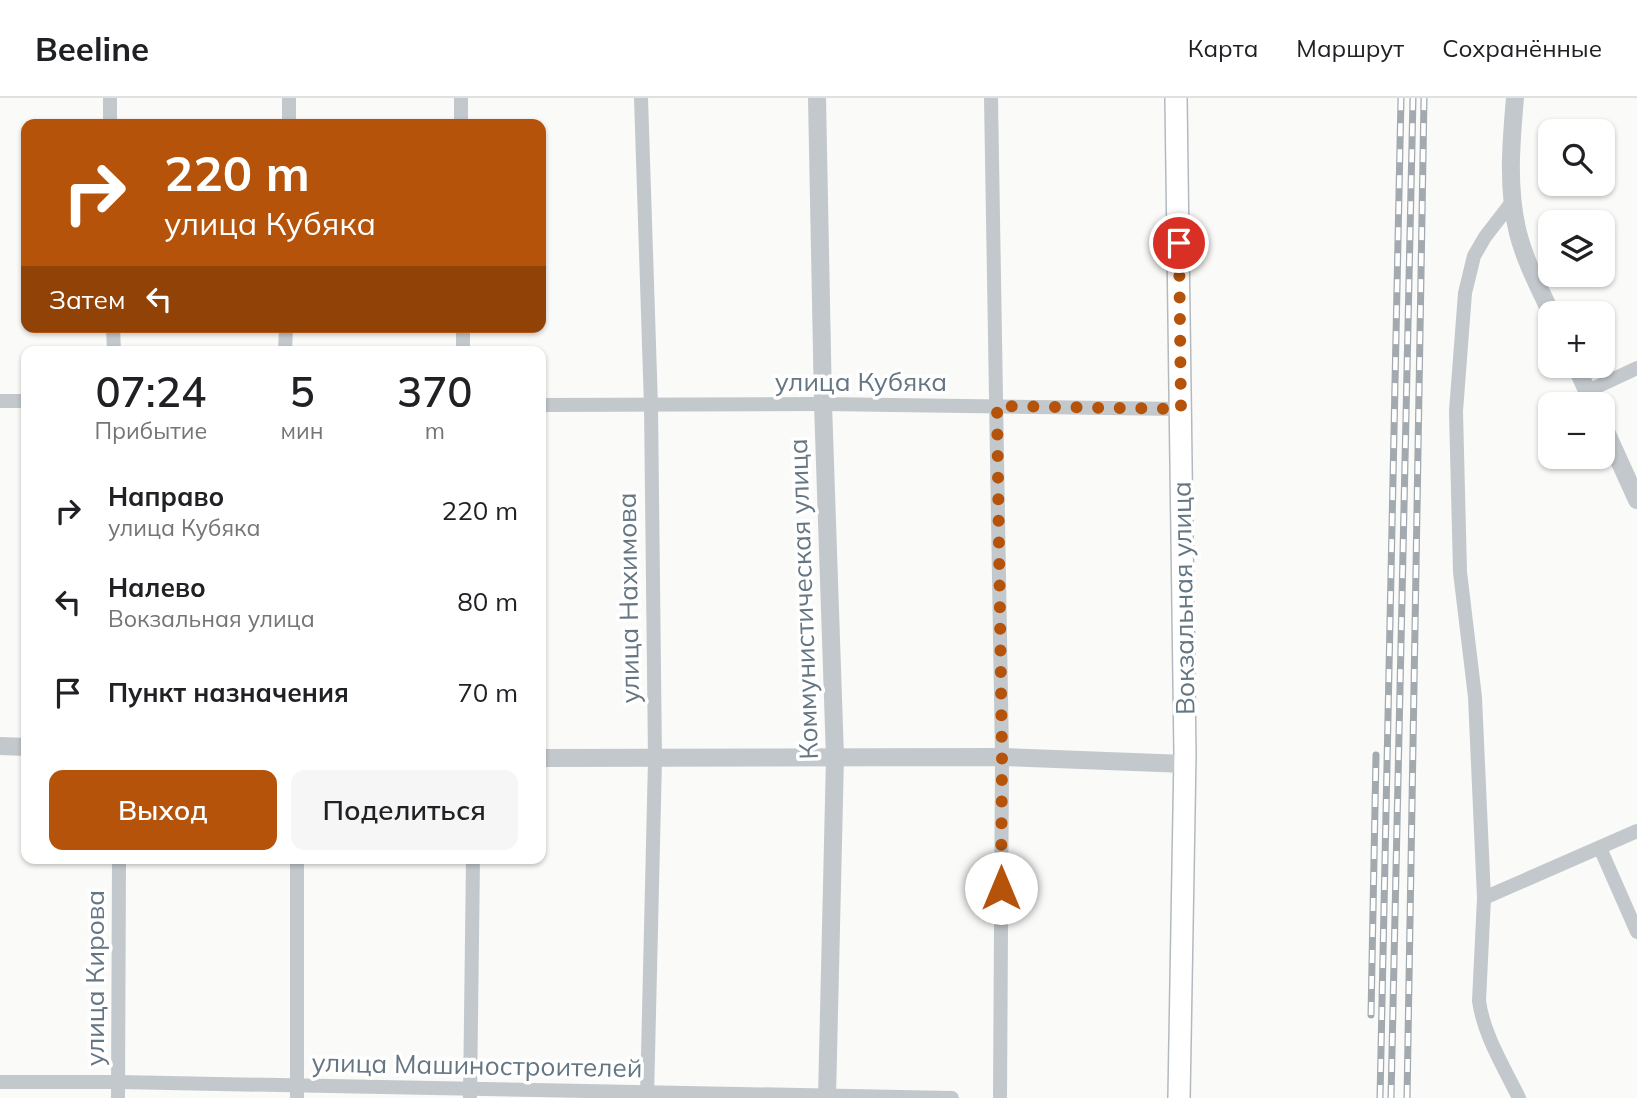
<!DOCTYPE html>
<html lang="ru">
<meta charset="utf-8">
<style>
:root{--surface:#fff;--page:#f6f6f6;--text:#202124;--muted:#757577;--line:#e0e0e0;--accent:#b45309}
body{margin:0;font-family:Mulish,sans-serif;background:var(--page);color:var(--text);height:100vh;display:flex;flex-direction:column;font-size:26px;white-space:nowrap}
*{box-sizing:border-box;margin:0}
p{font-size:23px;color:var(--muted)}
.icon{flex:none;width:38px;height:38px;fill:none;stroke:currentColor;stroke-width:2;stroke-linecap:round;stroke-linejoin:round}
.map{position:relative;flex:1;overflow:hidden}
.panel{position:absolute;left:21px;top:248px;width:525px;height:518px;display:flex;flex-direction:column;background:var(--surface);border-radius:14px;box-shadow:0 2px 5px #0004}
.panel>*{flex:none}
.guide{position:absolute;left:21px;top:21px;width:525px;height:214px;border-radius:14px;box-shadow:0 2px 5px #0004;background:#b45309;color:#fff;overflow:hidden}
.fabs{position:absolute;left:1538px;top:21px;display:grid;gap:14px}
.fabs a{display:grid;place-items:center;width:77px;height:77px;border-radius:14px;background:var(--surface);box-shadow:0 2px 5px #0004;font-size:35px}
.pin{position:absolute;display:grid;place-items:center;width:60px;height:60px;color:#fff;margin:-30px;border:4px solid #fff;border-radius:50%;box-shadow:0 2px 7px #0007}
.me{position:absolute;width:77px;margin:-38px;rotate:0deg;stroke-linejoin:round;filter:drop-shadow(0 0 5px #0008)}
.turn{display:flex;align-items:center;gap:24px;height:147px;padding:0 28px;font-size:32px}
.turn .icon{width:91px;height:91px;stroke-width:2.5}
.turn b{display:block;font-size:49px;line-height:60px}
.then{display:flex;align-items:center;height:66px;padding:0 28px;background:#0003;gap:14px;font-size:26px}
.eta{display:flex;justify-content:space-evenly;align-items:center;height:119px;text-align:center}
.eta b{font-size:42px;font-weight:600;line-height:49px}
.cta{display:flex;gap:14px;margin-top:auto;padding:14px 28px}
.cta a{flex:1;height:80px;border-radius:14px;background:var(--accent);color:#fff;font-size:28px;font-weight:600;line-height:80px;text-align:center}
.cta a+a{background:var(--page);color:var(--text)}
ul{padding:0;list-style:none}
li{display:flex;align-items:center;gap:21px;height:91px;padding:0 28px}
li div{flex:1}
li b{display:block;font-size:26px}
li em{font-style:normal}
header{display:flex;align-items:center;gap:42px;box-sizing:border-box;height:98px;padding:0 35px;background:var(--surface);border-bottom:2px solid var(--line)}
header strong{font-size:33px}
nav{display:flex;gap:38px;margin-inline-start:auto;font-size:24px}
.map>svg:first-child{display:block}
</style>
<header>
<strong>Beeline</strong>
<nav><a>Карта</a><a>Маршрут</a><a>Сохранённые</a></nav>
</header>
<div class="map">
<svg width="1637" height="1000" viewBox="0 0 1637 1000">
<rect width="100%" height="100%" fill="#fafaf8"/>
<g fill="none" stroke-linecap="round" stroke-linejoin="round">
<defs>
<path id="secondary" d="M 1176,0 L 1185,656 L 1179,1000"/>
</defs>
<use href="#secondary" stroke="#b3babf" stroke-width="24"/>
<g stroke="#c3c8cc" stroke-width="14">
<path d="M 110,0 L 110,26"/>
<path d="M 461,0 L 461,26"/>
<path d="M 641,0 L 651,308 L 655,661 L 647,1000"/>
<path d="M 991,0 L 1002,659 L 1000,1000"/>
<path d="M 289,26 L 289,0"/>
<path d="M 1512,104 L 1485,139 L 1474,158 L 1465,195 L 1456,313 L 1460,474 L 1475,599 L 1484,800 L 1479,903 C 1484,938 1504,969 1519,1000"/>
<path d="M 113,229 L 114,254"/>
<path d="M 463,229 L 463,254"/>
<path d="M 285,254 L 286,229"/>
<path d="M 1588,293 L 1637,270"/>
<path d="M 0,303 L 26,303"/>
<path d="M 541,307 L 823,306 L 1181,311"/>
<path d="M 1600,750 L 1637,834"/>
<path d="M 1484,800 L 1637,733"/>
<path d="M 0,984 L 118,984 L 952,1000"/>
<path d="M 470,999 L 473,761"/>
<path d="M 118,1000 L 119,761"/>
<path d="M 297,1000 L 297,761"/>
</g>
<g stroke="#c3c8cc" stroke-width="18">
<path d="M 817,0 L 823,306 L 835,659 L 827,1000"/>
<path d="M 1515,0 C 1511,45 1507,91 1518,135 C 1525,163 1539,189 1551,215"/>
<path d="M 1576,268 L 1593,306"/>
<path d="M 1603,327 L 1637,402"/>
<path d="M 0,648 L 26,649"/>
<path d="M 541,660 L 1002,659 L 1185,666"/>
</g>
<use href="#secondary" stroke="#fff" stroke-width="21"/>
<defs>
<g id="rail">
<path d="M 1371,917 L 1376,657"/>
<path d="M 1380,1000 L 1401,0"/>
<path d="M 1391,1000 L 1413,0"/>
<path d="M 1407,1000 L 1424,0"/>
</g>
</defs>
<use href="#rail" stroke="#a2aab0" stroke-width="7"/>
<use href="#rail" stroke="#fff" stroke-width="4.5" stroke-dasharray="13" stroke-linecap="butt"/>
</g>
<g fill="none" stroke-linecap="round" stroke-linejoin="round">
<path stroke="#b45309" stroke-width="12" stroke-dasharray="0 21.6" d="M 1001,790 L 1002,659 L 997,308 L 1181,311 L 1179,145"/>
</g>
<g text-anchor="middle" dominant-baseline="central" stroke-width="7" stroke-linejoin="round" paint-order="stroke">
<g font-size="26" fill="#657683" stroke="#fff">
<text x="861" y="283">улица Кубяка</text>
<text transform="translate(628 500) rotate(-91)">улица Нахимова</text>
<text transform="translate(1183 500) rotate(-91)">Вокзальная улица</text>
<text transform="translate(803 501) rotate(-92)">Коммунистическая улица</text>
<text transform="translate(94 880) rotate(-90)">улица Кирова</text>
<text transform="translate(477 967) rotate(1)">улица Машиностроителей</text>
</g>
</g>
</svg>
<div class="fabs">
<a><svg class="icon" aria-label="search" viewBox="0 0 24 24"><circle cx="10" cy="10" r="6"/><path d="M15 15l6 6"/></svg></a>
<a><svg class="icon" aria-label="layers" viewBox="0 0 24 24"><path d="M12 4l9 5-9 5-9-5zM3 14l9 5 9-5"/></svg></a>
<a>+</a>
<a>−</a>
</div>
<div class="pin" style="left:1179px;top:145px;background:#d93025"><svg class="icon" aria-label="arrive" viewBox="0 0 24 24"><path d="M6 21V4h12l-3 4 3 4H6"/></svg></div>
<svg class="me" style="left:1001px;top:790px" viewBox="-20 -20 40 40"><circle r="19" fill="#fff"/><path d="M0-13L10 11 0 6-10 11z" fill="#b45309"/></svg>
<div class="guide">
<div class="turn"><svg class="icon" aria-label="right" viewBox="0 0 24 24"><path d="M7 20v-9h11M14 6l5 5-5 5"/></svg><div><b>220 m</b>улица Кубяка</div></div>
<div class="then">Затем<svg class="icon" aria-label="left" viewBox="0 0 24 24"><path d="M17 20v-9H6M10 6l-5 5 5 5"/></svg></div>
</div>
<section class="panel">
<div class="eta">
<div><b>07:24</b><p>Прибытие</p></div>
<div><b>5</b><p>мин</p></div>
<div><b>370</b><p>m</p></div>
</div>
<ul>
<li><svg class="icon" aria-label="right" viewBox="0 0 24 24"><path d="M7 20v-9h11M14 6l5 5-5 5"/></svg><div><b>Направо</b><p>улица Кубяка</p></div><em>220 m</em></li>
<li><svg class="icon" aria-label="left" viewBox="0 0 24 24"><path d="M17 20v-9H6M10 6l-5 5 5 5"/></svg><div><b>Налево</b><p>Вокзальная улица</p></div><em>80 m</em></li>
<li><svg class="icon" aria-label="arrive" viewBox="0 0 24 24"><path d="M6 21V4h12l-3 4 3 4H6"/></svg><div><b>Пункт назначения</b></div><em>70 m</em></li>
</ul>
<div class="cta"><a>Выход</a><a>Поделиться</a></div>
</section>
</div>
